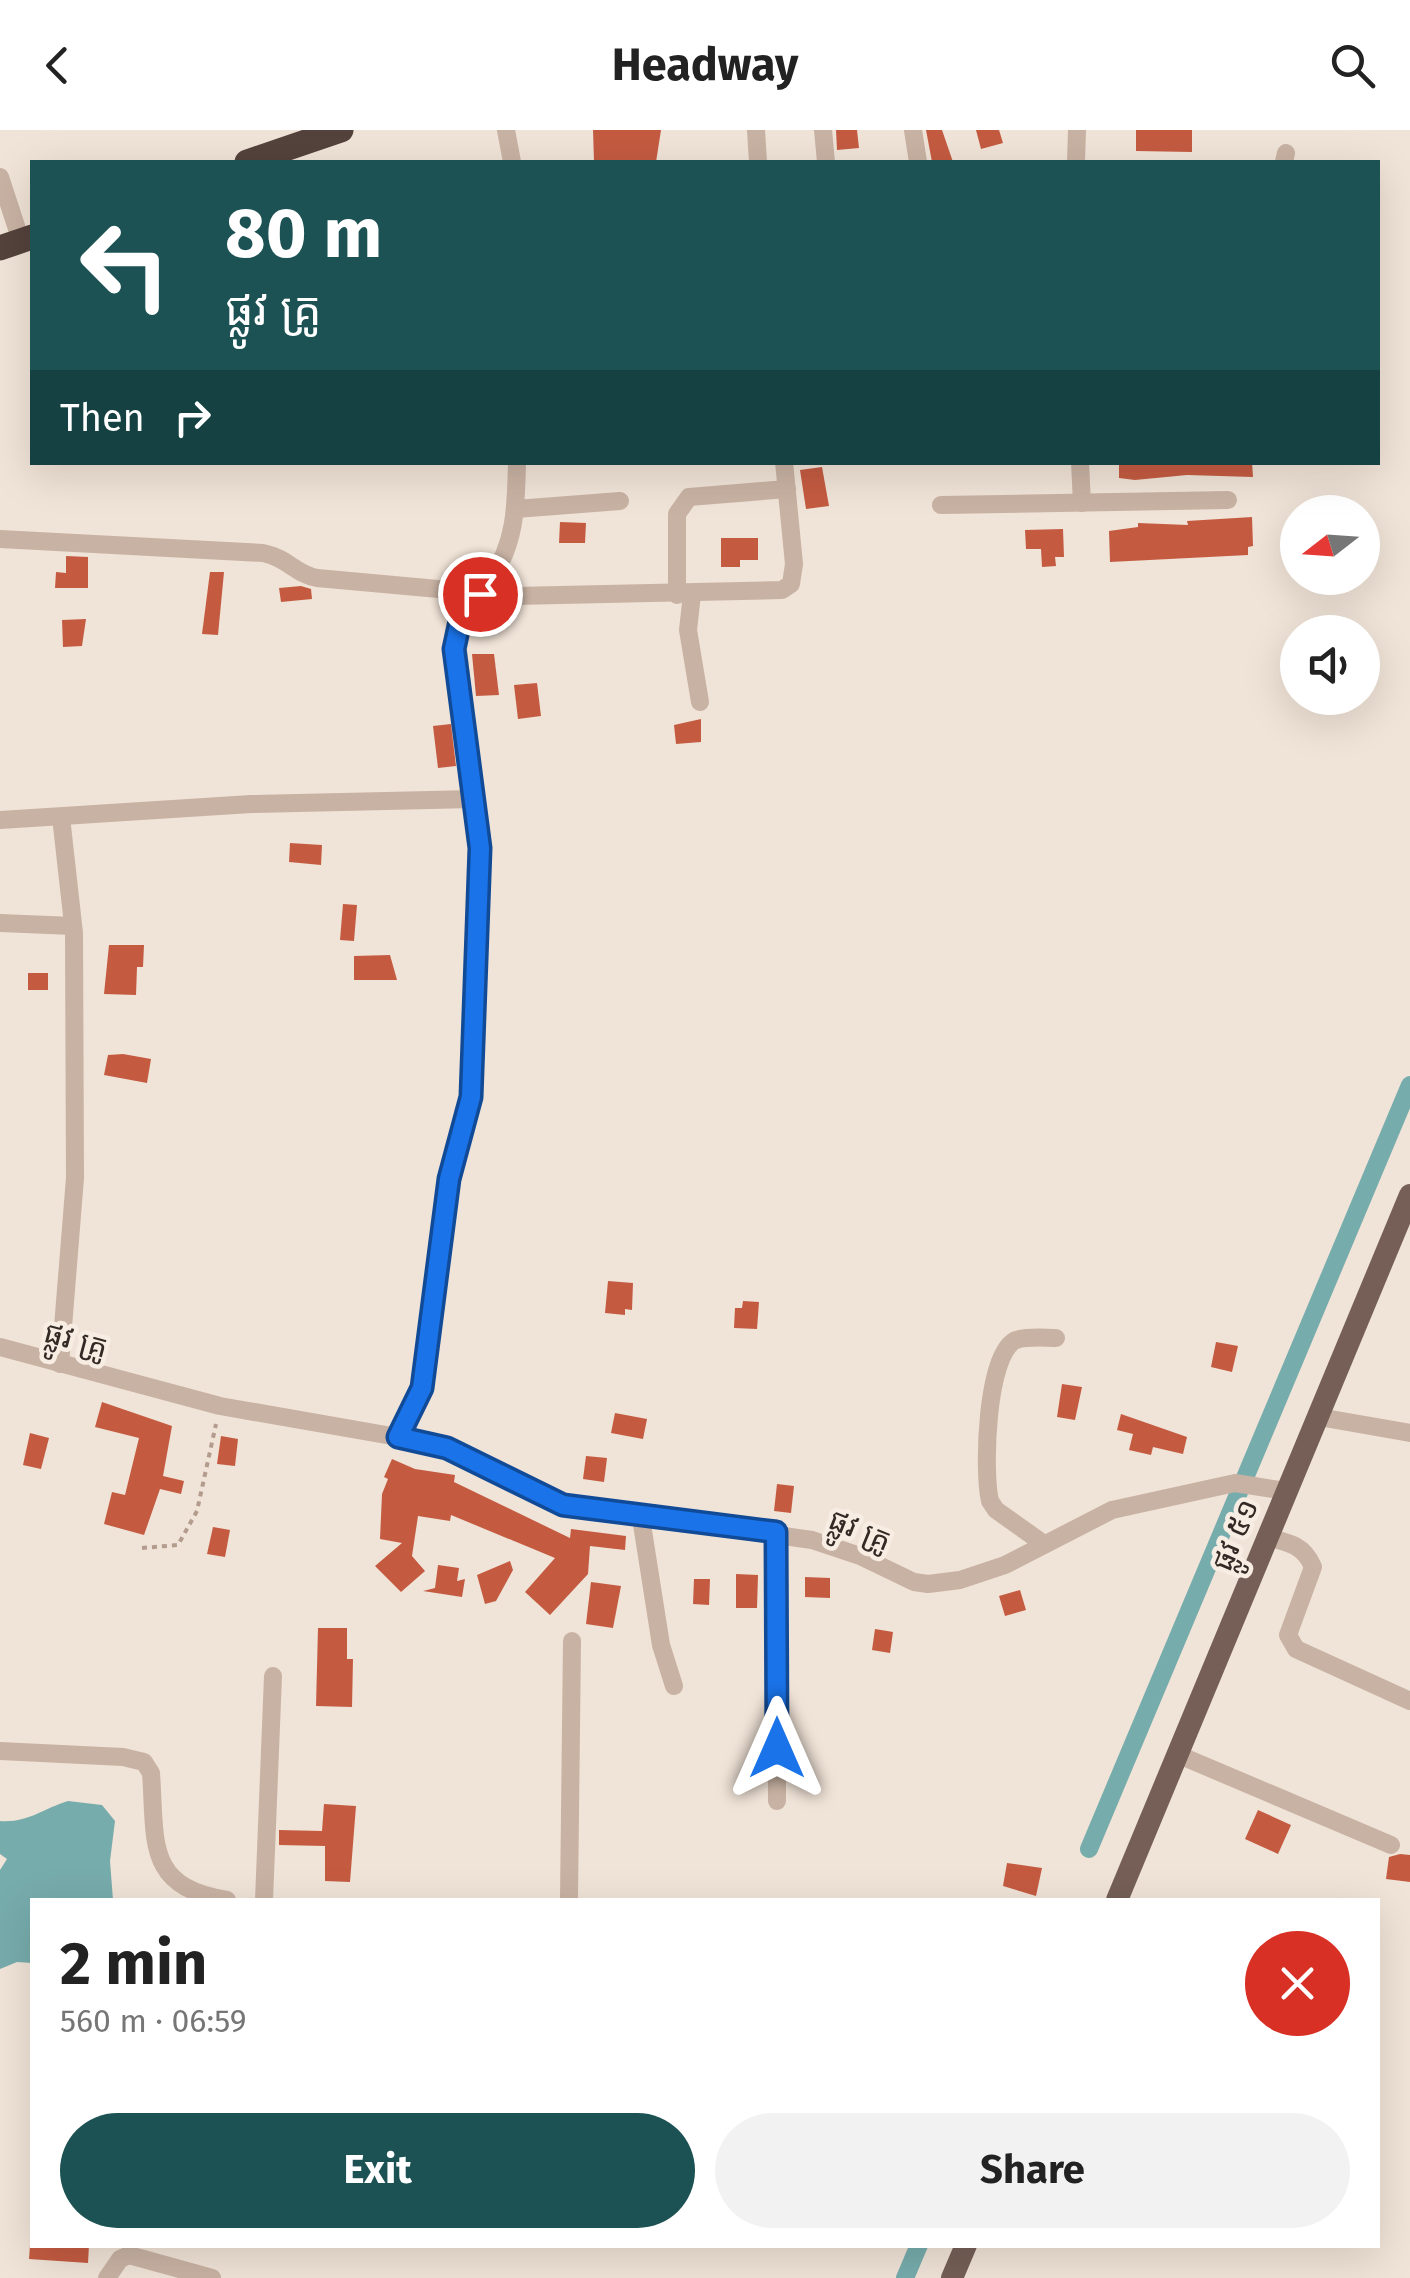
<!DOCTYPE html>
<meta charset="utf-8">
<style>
:root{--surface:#fff;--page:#f2f2f2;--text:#222;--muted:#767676;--accent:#1c5253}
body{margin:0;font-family:"Fira Sans","Noto Sans Khmer",sans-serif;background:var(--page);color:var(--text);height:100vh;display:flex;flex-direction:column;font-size:38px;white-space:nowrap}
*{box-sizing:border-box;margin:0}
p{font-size:32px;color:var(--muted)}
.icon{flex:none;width:55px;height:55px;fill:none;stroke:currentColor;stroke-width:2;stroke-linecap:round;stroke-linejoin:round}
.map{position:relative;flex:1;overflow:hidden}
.sheet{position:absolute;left:30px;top:1768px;width:1350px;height:350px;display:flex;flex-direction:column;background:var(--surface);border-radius:0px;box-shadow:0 10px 40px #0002}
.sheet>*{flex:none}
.top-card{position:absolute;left:30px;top:30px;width:1350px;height:305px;border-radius:0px;box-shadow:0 10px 40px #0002;background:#1c5253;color:#fff;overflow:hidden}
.needle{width:65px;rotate:253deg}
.tools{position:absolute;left:1280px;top:365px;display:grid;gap:20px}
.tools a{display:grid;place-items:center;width:100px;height:100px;border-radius:50%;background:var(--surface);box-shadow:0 10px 40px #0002;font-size:50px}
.pin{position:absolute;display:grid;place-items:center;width:85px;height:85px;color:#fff;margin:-42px;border:5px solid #fff;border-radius:50%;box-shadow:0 2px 10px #0007}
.me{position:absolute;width:110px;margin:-55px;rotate:0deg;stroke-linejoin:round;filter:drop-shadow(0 0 8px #0008)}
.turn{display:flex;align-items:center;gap:35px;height:210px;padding:0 30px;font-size:45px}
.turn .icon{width:130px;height:130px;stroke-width:2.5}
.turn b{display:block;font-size:70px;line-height:85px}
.then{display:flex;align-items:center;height:95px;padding:0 30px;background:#0003;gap:20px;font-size:38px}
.round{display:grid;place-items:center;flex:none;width:105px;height:105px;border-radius:52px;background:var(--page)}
.head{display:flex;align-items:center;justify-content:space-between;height:170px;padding:0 30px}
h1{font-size:60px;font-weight:700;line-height:75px}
.cta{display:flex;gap:20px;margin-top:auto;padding:20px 30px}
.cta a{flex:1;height:115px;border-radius:60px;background:var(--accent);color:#fff;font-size:40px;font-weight:700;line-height:115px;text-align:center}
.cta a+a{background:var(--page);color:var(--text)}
header{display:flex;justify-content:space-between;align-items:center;height:130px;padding:0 30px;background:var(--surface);font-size:45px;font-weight:700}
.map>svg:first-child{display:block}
</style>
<header><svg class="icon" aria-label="back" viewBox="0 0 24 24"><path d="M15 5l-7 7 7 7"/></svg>Headway<svg class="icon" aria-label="search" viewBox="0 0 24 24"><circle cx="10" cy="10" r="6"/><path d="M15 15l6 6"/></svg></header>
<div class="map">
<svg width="1410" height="2148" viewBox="0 0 1410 2148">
<rect width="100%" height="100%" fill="#f0e3d7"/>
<path fill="#77acac" d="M 68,1671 L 102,1675 L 115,1691 L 110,1731 L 113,1770 L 32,1770 L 32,1833 L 17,1832 L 0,1839 L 0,1740 L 7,1729 L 0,1724 L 0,1691 C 28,1693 42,1679 68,1671 Z"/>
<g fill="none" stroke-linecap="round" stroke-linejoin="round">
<g stroke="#77acac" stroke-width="18">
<path d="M 1089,1719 L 1410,955"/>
<path d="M 905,2148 L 919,2115"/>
</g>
</g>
<g fill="#c45b41">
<path d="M 593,0 L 661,0 L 656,32 L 594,32 Z"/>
<path d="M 836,0 L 857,0 L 859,18 L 837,20 Z"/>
<path d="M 926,0 L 942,0 L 953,32 L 932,32 Z"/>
<path d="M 976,0 L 999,0 L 1003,13 L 981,19 Z"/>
<path d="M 1136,0 L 1192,0 L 1192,22 L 1136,21 Z"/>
<path d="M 1119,332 L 1252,332 L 1253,347 L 1187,345 L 1135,350 L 1119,348 Z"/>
<path d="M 822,337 L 829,376 L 806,379 L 800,340 Z"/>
<path d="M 1252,387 L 1253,416 L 1248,417 L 1248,425 L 1110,432 L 1109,401 L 1138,397 L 1138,393 L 1188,395 L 1187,391 Z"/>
<path d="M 560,392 L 586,393 L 585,413 L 559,413 Z"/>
<path d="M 1063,399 L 1064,427 L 1055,427 L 1056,436 L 1042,437 L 1041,419 L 1026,419 L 1025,400 Z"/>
<path d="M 721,408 L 758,408 L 758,430 L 740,430 L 740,437 L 721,437 Z"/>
<path d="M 66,426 L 88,427 L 88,458 L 55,458 L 56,442 L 66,443 Z"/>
<path d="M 210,442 L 224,442 L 218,505 L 202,504 Z"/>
<path d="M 301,456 L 311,459 L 312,469 L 281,472 L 279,458 Z"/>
<path d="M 86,489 L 82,516 L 63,517 L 62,490 Z"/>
<path d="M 472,524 L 494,524 L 499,565 L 476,566 Z"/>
<path d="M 537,553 L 541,586 L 518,589 L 514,555 Z"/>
<path d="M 701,589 L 701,612 L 676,614 L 674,595 Z"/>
<path d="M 451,594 L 456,636 L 438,638 L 433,596 Z"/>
<path d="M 290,713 L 322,715 L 321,735 L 289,732 Z"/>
<path d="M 343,774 L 357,775 L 354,811 L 340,810 Z"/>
<path d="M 109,815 L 144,815 L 143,837 L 137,837 L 136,865 L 104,864 Z"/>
<path d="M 390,825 L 397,850 L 354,850 L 354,826 Z"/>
<rect x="28" y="843" width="20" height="17"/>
<path d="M 123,924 L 151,929 L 147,953 L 104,945 L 108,925 Z"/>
<path d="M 608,1151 L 633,1153 L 632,1180 L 625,1179 L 625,1185 L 605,1183 Z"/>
<path d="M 743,1171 L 759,1172 L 757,1199 L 734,1198 L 735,1178 L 742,1178 Z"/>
<path d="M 1216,1212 L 1238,1216 L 1232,1242 L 1211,1237 Z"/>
<path d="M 1062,1254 L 1082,1257 L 1075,1290 L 1057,1287 Z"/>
<path d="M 102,1272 L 172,1296 L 163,1346 L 184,1351 L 181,1364 L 160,1359 L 144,1405 L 104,1394 L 112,1362 L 125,1365 L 139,1308 L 95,1297 Z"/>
<path d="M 615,1283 L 647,1289 L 643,1309 L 611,1303 Z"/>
<path d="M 1121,1284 L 1187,1307 L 1183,1324 L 1153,1317 L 1151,1325 L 1129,1320 L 1133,1304 L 1117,1300 Z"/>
<path d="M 30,1303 L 49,1308 L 41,1339 L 23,1335 Z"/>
<path d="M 221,1306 L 238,1309 L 235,1336 L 217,1334 Z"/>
<path d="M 586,1326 L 607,1328 L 604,1352 L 583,1349 Z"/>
<path d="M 392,1329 L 415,1339 L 455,1345 L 454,1352 L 570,1408 L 571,1399 L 626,1406 L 625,1420 L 590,1416 L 588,1444 L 550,1485 L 525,1462 L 555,1428 L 451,1385 L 450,1391 L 418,1386 L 412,1426 L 425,1441 L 401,1462 L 375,1436 L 402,1413 L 380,1409 L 382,1364 L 388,1349 L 384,1347 Z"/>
<path d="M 777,1354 L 794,1356 L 791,1383 L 774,1381 Z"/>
<path d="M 213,1397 L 230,1400 L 225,1427 L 207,1424 Z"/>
<path d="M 510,1431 L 513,1440 L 496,1471 L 485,1474 L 477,1445 Z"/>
<path d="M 438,1435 L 459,1438 L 457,1451 L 465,1449 L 462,1467 L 423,1461 L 435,1458 Z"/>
<path d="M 736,1444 L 758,1445 L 757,1478 L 736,1478 Z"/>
<path d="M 805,1447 L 830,1448 L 830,1468 L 805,1467 Z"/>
<path d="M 694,1449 L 710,1449 L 709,1475 L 693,1474 Z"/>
<path d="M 591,1452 L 621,1456 L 613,1498 L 586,1494 Z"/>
<path d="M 1020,1460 L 1026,1480 L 1005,1486 L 999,1466 Z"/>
<path d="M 318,1498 L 347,1498 L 347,1529 L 353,1529 L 352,1577 L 316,1576 Z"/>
<path d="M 875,1499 L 893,1502 L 890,1523 L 872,1520 Z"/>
<path d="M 324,1674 L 356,1676 L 350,1752 L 325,1751 L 325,1716 L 279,1715 L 279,1700 L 322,1701 Z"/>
<path d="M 1258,1680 L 1291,1695 L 1278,1724 L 1245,1709 Z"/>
<path d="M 1400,1724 L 1410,1725 L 1410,1752 L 1386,1749 L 1389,1727 Z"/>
<path d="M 1007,1733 L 1042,1738 L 1036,1766 L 1003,1756 Z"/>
<path d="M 30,2115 L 89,2115 L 88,2133 L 29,2129 Z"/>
</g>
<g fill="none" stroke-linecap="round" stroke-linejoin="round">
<path stroke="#b39c8e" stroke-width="4" stroke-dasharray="5 5" stroke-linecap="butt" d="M 142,1418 L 178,1415 L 197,1381 L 216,1294"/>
<g stroke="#c8b2a3" stroke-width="18">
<path d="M 506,0 L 512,32"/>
<path d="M 756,0 L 758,32"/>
<path d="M 823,0 L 826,32"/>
<path d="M 913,0 L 918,32"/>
<path d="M 1076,32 L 1077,0"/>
<path d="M 1284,32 L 1286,23"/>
<path d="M 0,47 L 21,111"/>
<path d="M 1080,332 L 1082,373"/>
<path d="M 941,375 L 1228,370"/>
<path d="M 516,379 L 620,371"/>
<path d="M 0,409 L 263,423 C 288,428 295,444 317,448 L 515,466 L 782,460 L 791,454 L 794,434 L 784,332"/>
<path d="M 692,464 L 688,500 L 700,572"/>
<path d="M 677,465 L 677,384 L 689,367 L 787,359"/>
<path d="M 0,690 L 251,674 L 474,669"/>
<path d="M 0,793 L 73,796"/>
<path d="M 0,1217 L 220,1276 L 432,1313 L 563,1375 L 812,1410 L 860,1426 L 914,1452 L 928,1454 L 960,1450 L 1005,1435 L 1112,1380 L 1235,1353 L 1286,1361"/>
<path d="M 60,1234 L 75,1048 L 74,803 L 61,687"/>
<path d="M 1319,1287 L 1410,1303"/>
<path d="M 398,1307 L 422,1258 L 449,1049 L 471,967 L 480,718 L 456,502 C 463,480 478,468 491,449 C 516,412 516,376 517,332"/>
<path d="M 641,1388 L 661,1515 L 674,1556"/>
<path d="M 776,1402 L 777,1671"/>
<path d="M 1266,1407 C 1288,1412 1304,1415 1313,1437 L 1288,1505 L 1296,1519 L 1410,1571"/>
<path d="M 1044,1414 L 996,1380 L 990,1371 C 983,1342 986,1223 1016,1210 C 1027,1206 1045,1208 1056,1208"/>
<path d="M 0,1621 L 123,1627 L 144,1632 L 151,1643 C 156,1712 145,1757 227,1770"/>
<path d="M 1179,1625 L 1391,1715"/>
<path d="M 264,1770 L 273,1546"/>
<path d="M 569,1770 L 572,1511"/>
<path d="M 107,2148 L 120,2129 L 129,2125 L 212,2148"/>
</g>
<g stroke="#755f56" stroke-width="22">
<path d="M 1117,1770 L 1410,1065"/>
<path d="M 952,2148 L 966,2115"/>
</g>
<g stroke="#54423c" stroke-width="25">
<path d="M 247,32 L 341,0"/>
<path d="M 0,118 L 32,107"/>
</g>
</g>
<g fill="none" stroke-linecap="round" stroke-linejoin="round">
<defs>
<path id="route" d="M 480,464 L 460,491 L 454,519 L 480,718 L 471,967 L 449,1049 L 422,1258 L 398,1307 L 447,1318 L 563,1375 L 776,1402 L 777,1618"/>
</defs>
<use href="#route" stroke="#114b97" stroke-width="25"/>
<use href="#route" stroke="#1a73e8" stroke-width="18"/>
</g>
<g text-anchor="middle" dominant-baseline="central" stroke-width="9" stroke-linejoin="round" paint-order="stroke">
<g font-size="30" fill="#332925" stroke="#f8ede3">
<text transform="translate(76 1210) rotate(15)">ផ្លូវ គ្រូ</text>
<text transform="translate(860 1400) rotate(22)">ផ្លូវ គ្រូ</text>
<text transform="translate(1235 1405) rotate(-67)">ផ្លូវ ៥១</text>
</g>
</g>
</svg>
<div class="tools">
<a><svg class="needle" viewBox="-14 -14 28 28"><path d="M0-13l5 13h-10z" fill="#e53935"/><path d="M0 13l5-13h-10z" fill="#767676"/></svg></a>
<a><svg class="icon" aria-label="sound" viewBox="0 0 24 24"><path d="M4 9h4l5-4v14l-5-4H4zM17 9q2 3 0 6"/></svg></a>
</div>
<div class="pin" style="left:480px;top:464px;background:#d93025"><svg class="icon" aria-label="arrive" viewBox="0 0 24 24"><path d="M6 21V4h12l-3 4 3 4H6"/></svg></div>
<svg class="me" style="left:777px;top:1618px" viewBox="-20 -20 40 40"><path d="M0-17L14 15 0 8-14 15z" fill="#1a73e8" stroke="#fff" stroke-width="4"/></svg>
<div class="top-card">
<div class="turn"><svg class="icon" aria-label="left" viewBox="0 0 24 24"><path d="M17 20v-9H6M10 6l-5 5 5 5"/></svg><div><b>80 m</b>ផ្លូវ គ្រូ</div></div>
<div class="then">Then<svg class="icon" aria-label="right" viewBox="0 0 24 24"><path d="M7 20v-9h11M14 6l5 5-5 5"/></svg></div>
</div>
<section class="sheet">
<div class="head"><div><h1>2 min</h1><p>560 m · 06:59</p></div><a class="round" style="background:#d93025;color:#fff"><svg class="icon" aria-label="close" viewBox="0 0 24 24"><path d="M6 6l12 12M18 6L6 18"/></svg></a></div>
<div class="cta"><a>Exit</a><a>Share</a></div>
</section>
</div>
